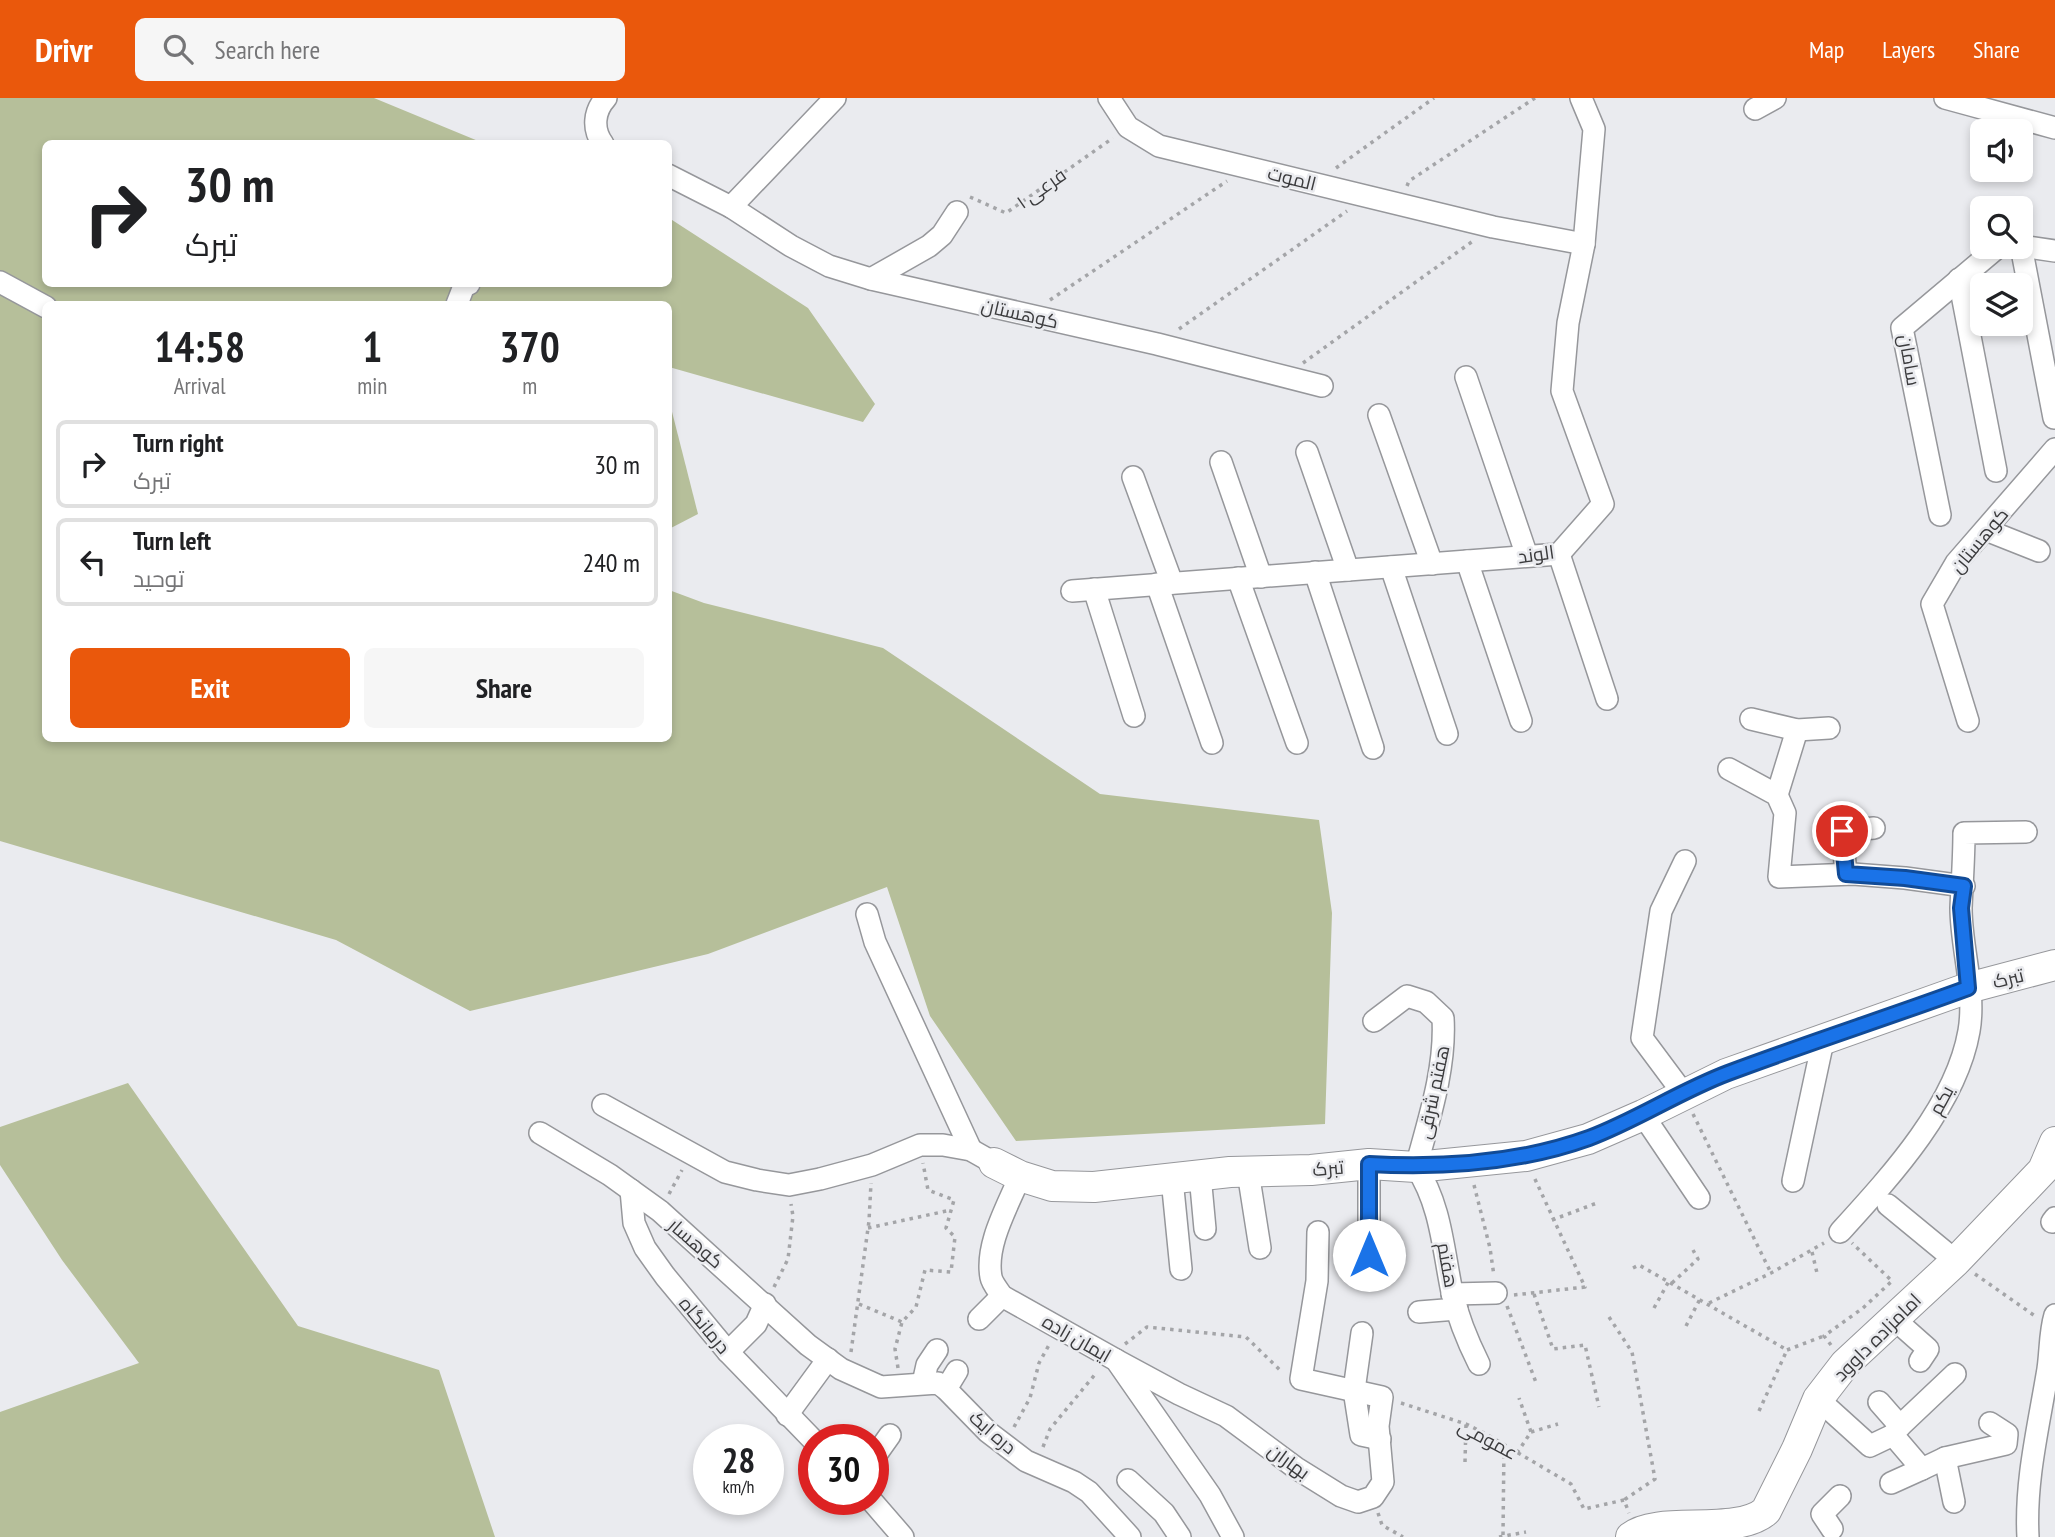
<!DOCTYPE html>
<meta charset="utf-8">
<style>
:root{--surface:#fff;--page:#f6f6f6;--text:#202124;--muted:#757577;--line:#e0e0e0;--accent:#ea580c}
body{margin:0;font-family:"PT Sans Narrow",Cairo,sans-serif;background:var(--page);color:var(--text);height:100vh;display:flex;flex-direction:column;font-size:26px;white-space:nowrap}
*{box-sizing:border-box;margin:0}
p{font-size:23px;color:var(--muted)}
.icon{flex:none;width:38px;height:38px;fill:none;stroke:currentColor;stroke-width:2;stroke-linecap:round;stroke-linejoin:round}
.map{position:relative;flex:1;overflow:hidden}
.sheet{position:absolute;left:42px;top:203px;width:630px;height:441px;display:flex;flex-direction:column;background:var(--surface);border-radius:10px;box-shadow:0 4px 10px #0003}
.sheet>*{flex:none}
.guide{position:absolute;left:42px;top:42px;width:630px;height:147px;border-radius:10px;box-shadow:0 4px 10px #0003;background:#fff;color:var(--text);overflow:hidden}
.buttons{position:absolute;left:1970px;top:21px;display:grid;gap:14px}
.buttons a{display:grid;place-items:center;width:63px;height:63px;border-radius:10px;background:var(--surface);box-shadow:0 4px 10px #0003;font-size:35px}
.speed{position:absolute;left:693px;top:1326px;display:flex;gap:14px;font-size:35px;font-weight:700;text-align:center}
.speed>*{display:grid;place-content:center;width:91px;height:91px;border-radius:50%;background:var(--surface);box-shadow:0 4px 10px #0003;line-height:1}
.speed small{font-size:18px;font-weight:400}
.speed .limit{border:10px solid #d22;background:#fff;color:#111}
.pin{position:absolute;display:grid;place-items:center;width:60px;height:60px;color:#fff;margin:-30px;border:4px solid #fff;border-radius:50%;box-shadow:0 2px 7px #0007}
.me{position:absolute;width:77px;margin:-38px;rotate:0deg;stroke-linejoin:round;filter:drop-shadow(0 0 5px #0008)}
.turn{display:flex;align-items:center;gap:24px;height:147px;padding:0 28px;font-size:32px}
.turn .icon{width:91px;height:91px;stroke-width:2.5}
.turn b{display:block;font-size:49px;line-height:60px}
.eta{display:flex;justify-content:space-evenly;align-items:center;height:119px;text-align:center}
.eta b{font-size:42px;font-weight:600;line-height:49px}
.cta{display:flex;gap:14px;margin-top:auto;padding:14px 28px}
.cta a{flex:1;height:80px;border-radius:10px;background:var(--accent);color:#fff;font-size:28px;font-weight:600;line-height:80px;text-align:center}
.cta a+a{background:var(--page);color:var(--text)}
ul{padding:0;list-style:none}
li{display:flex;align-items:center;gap:21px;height:88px;margin:0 14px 10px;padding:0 14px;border:4px solid var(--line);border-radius:10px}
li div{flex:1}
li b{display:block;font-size:26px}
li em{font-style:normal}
header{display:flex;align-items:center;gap:42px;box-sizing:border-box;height:98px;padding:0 35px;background:var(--accent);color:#fff}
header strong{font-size:33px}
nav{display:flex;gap:38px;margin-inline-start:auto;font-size:24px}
.search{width:490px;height:63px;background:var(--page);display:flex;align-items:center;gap:18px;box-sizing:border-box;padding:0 24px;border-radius:10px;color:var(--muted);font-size:26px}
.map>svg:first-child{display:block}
</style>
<header>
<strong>Drivr</strong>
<div class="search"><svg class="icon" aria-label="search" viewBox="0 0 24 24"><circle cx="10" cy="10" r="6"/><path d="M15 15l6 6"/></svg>Search here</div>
<nav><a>Map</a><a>Layers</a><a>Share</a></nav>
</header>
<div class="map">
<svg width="2055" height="1439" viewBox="0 0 2055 1439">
<rect width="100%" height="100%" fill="#eaebef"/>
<g fill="#b6bf9a">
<path d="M 0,0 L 374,0 L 483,45 L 46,46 L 46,186 L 668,186 L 669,120 L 808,210 L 875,306 L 863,324 L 669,269 L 668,206 L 46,206 L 46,640 L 668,640 L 669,492 L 704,505 L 883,550 L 1100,696 L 1319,722 L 1332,815 L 1325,1026 L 1016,1043 L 930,918 L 887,789 L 708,856 L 470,913 L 336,842 L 0,743 Z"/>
<path d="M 668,298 L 698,416 L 669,431 L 668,431 Z"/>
<path d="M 128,985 L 298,1228 L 439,1272 L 495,1439 L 0,1439 L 0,1314 L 139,1265 L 62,1162 L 0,1067 L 0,1029 Z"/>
</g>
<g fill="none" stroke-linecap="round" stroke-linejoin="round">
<defs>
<g id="street">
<path d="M 1109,0 L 1128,29 L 1159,48 L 1493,129 L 1584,146"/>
<path d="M 1945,0 L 2055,30"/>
<path d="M 1755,11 L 1775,0"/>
<path d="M 603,46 C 592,31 594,13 606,0"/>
<path d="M 668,77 L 731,109 L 791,148 L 829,168 L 871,181 L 1157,246 L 1322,288"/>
<path d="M 731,109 L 835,0"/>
<path d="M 2021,148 L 2054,320"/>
<path d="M 2021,148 L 2055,153"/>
<path d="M 871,181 L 929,148 L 942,137 L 957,114"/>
<path d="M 1959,181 L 1996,373"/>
<path d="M 0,184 L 46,209"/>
<path d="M 457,206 L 464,188 L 469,186"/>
<path d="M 1466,279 L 1527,458"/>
<path d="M 1379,317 L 1432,466"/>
<path d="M 1307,354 L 1348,472"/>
<path d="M 1221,364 L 1261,479"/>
<path d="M 1133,379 L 1172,485"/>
<path d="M 1940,417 L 1902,230 L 1998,149"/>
<path d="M 1986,432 L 2039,453"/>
<path d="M 1559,456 L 1607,601"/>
<path d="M 1467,463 L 1521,623"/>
<path d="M 1391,469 L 1447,636"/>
<path d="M 1315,474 L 1373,650"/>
<path d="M 1238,480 L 1297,645"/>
<path d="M 1157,486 L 1212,645"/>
<path d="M 1094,491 L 1134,618"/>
<path d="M 1072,493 L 1559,456 L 1603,406 L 1562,293 L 1568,225 L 1584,146 L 1594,31 L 1581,0"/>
<path d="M 1751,621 L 1797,632 L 1829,630"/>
<path d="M 1968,623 L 1932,506 L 1956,465 L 2055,351"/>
<path d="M 1729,671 L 1777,697 L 1785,715 L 1779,779 L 1853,776 L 1905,780 L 1964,788"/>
<path d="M 1777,697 L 1797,632"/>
<path d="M 1846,776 L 1842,733 L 1874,730"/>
<path d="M 867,816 L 875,844 L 971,1052"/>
<path d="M 1374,923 L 1407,898 L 1426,904 L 1443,920 C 1446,970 1429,1021 1416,1069 C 1441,1107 1443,1151 1452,1194 C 1458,1220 1467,1242 1479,1266"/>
<path d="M 1683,995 L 1642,940 L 1661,813 L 1685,763"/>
<path d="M 603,1007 L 725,1074 L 757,1082 L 789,1087 L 820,1081 L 872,1067 L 920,1047 L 943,1047 L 971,1052 L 994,1065"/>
<path d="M 1643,1017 L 1699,1100"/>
<path d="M 540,1035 L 610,1077 L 660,1113 L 808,1247 L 841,1271 L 881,1289 L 938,1285 L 946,1291 L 988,1334 L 1026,1363 L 1074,1384 L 1089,1394 L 1130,1439"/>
<path d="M 1248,1074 L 1260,1150"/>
<path d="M 1200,1077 L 1205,1131"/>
<path d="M 1020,1078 C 1008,1108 985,1146 991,1179 C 992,1185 998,1192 1002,1198 L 1116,1262 L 1210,1397 L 1233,1439"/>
<path d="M 1172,1081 L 1181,1171"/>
<path d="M 1793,1083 L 1823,943"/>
<path d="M 631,1092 L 634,1125 L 645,1150 L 665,1178 L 728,1254 L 814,1343"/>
<path d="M 1888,1107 L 1956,1163"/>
<path d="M 2052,1124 L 2055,1120"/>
<path d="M 1840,1134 C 1890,1079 1956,1008 1969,933 C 1976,893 1961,850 1961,810 C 1962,785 1964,760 1964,735 L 2026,734"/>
<path d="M 1369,1157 L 1369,1066"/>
<path d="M 1452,1196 L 1496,1195"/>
<path d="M 1419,1214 L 1457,1211"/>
<path d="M 1893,1220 L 1928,1251 L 1920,1263"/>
<path d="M 979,1221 L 1002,1198"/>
<path d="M 1362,1235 L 1354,1292 L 1361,1337 L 1380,1341"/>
<path d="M 728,1254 L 756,1226 L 765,1206"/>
<path d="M 1116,1262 L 1179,1296 L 1226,1318 L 1296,1370 L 1341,1398 L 1358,1404 L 1373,1399 L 1383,1384 L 1378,1328 L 1382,1299 L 1301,1281 L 1317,1183 L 1318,1134"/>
<path d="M 923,1285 L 927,1267 L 937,1252"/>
<path d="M 946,1291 L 957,1273"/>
<path d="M 1818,1301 L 1870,1348 L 1893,1337"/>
<path d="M 1879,1304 L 1900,1328 L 1893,1337 L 1922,1371 L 1945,1360 L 2006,1346 L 2007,1336 L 1990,1325"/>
<path d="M 787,1317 L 828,1261"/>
<path d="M 1900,1328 L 1955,1276"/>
<path d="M 1945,1360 L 1954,1404"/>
<path d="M 873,1361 L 890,1337"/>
<path d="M 1128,1382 L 1164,1415 L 1180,1439"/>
<path d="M 1891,1385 L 1922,1371"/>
<path d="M 871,1402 L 903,1439"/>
<path d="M 1832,1431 L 1822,1416 L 1840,1398"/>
<path d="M 2028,1439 C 2025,1384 2038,1331 2047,1277 C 2051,1257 2049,1237 2055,1217"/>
</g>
<g id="secondary">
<path d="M 994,1065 L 1020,1078 L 1052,1088 L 1094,1089 L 1230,1074 L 1311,1072 L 1369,1066 L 1416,1069 L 1526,1058 L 1588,1041 L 1643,1017 L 1726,976 L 1968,890 L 2055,867"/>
<path d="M 1631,1439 C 1658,1417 1736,1439 1766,1413 L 1797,1351 L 1818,1301 L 1845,1266 L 1956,1163 L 2043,1072 L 2055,1044"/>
</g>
</defs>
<use href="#street" stroke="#96979b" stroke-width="24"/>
<use href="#secondary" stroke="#96979b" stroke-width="32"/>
<g stroke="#a4a5a8" stroke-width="3.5" stroke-dasharray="3.5 5" stroke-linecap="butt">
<path d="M 1336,70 L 1434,0"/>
<path d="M 1407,88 L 1409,83 L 1535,0"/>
<path d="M 970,99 L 1006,115 L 1113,40"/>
<path d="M 1050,202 L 1227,83"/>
<path d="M 1179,231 L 1347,113"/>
<path d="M 1303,265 L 1473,143"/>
<path d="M 1693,1016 L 1771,1175"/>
<path d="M 1474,1087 L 1490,1150 L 1494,1178"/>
<path d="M 669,1096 L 682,1072"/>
<path d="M 1552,1122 L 1597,1105"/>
<path d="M 868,1130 L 951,1112"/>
<path d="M 1812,1154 L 1817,1175"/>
<path d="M 1633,1170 L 1639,1167 L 1787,1252"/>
<path d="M 1975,1176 L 2035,1218"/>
<path d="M 1672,1185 L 1698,1161 L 1693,1152"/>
<path d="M 774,1189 L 788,1161 L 793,1118 L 791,1106"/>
<path d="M 1534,1196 L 1553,1251 L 1585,1247 L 1599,1309"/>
<path d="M 1514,1197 L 1585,1189 L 1534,1079"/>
<path d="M 1709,1205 L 1771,1175 L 1824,1145"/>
<path d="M 859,1206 L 902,1224"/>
<path d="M 1507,1208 L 1537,1287"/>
<path d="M 1654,1210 L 1669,1183"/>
<path d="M 1609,1219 L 1632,1254 L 1655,1381 L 1624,1402"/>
<path d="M 1686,1228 L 1700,1201"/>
<path d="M 1125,1246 L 1147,1229 L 1246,1239 L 1282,1274"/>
<path d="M 1831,1247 L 1824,1238 L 1863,1210 L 1892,1183 L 1852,1145"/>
<path d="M 1787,1252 L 1824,1238"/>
<path d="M 851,1254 L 869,1123 L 871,1085"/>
<path d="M 898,1270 L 895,1251 L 902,1224 L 916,1209 L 925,1172 L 951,1174 L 955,1139 L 946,1130 L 954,1102 L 928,1092 L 923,1065"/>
<path d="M 1401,1305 L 1466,1326 L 1486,1336 L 1571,1386 L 1584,1411 L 1624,1402 L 1629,1415"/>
<path d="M 1759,1313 L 1787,1252"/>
<path d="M 1014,1329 L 1030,1300 L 1039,1265 L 1049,1247"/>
<path d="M 1531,1334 L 1558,1326"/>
<path d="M 1043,1349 L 1050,1331 L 1097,1274"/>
<path d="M 1517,1355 L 1531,1334 L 1519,1300"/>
<path d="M 1465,1364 L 1466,1326"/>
<path d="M 1378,1415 L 1382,1427 L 1403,1439"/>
<path d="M 1503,1437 L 1504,1347"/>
<path d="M 1499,1439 L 1526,1434"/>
</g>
<use href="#street" stroke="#fff" stroke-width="21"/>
<use href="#secondary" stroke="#fff" stroke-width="30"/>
</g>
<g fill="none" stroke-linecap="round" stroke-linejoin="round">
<defs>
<path id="route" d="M 1369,1157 L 1369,1066 C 1442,1070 1520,1065 1589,1040 C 1637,1022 1680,993 1728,975 C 1808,945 1889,919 1968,890 L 1961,810 L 1964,788 L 1905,780 L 1846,776 L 1842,733"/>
</defs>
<use href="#route" stroke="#114b97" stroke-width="18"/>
<use href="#route" stroke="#1a73e8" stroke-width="12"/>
</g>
<g text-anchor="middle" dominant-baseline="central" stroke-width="5" stroke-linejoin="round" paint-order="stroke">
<g font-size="19" fill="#3b3b3d" stroke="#eaebef">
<text transform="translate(1292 80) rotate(14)">الموت</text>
<text transform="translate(1041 90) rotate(-35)">فرعی ۱</text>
<text transform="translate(1020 215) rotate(13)">کوهستان</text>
<text transform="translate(1910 262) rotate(80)">سامان</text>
<text transform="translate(1979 442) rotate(-50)">کوهستان</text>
<text transform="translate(1536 456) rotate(-8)">الوند</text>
<text transform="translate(2008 880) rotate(-14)">تبرک</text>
<text transform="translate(1433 994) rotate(-78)">هفتم شرقی</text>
<text transform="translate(1941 1002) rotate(-62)">یکم</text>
<text transform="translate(1328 1070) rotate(-5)">تبرک</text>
<text transform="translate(696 1145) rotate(41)">کوهسار</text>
<text transform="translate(1448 1167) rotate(80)">هفتم</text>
<text transform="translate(705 1227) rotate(50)">درمانگاه</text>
<text transform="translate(1877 1239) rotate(-45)">امامزاده داوود</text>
<text transform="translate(1077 1240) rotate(30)">ایمان زاده</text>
<text transform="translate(993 1334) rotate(41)">دره ایک</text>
<text transform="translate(1488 1341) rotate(28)">عمومی</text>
<text transform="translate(1289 1363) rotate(36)">بهاران</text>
</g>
</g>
</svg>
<div class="buttons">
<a><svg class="icon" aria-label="sound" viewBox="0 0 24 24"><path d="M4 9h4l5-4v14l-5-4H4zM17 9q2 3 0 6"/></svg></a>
<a><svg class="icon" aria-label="search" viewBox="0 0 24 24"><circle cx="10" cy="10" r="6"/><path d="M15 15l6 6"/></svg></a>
<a><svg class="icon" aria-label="layers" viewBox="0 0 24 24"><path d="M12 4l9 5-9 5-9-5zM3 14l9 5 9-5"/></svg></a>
</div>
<div class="speed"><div>28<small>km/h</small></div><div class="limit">30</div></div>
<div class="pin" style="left:1842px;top:733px;background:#d93025"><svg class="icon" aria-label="arrive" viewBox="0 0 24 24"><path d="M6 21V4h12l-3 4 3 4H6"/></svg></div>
<svg class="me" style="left:1369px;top:1157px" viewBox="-20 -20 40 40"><circle r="19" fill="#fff"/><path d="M0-13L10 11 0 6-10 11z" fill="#1a73e8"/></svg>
<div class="guide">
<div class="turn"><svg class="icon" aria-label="right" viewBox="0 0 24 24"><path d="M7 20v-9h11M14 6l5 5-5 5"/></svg><div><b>30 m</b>تبرک</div></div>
</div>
<section class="sheet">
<div class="eta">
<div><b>14:58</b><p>Arrival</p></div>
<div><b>1</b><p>min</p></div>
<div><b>370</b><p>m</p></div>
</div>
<ul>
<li><svg class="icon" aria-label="right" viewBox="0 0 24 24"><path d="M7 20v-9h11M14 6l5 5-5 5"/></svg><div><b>Turn right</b><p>تبرک</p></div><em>30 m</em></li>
<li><svg class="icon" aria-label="left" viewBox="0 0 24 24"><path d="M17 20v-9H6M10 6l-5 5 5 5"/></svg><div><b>Turn left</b><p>توحید</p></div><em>240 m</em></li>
</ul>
<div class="cta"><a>Exit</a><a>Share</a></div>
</section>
</div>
